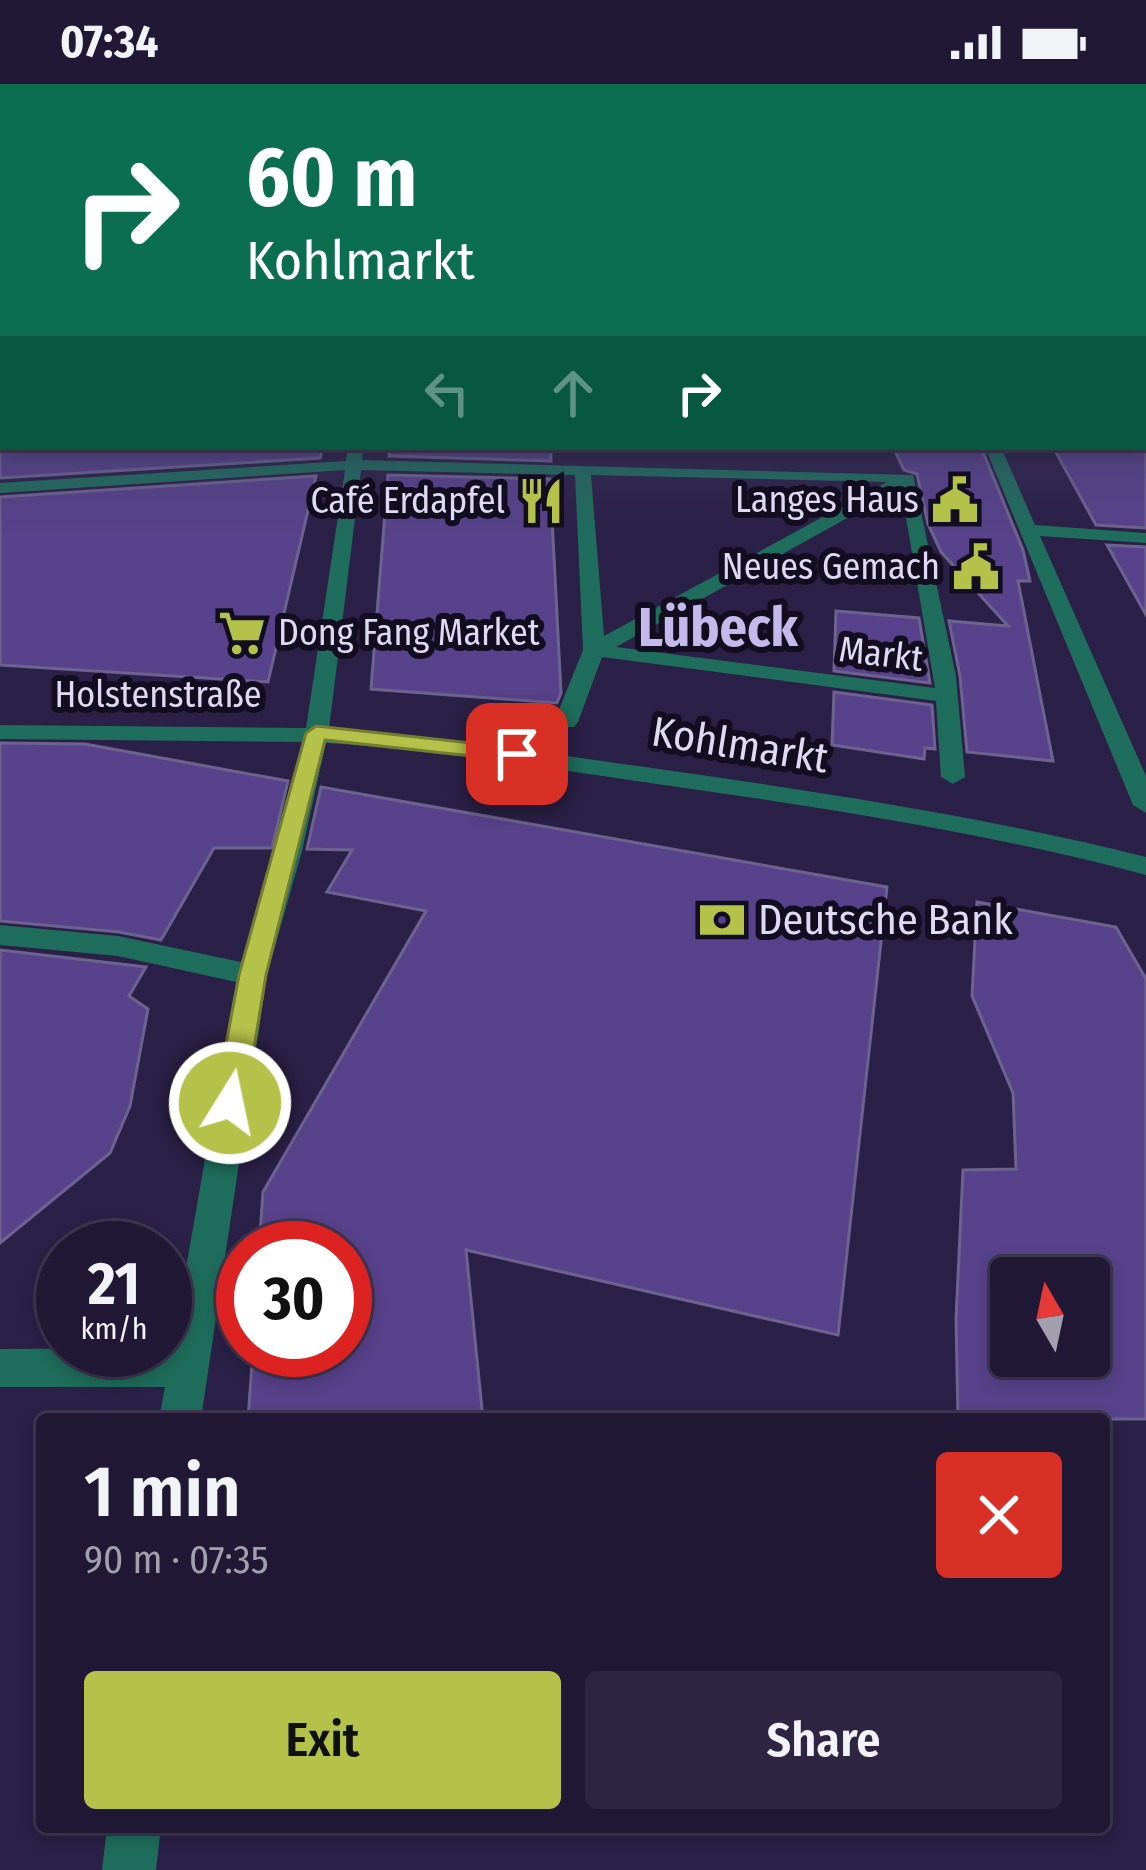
<!DOCTYPE html>
<meta charset="utf-8">
<style>
:root{--surface:#201835;--page:#2d2541;--text:#f1f3f6;--muted:#a2a0ad;--line:#3d3750;--accent:#b5c24a}
body{margin:0;font-family:"Fira Sans Condensed",sans-serif;background:var(--page);color:var(--text);height:100vh;display:flex;flex-direction:column;font-size:45px;white-space:nowrap}
*{box-sizing:border-box;margin:0}
p{font-size:39px;color:var(--muted)}
.icon{flex:none;width:66px;height:66px;fill:none;stroke:currentColor;stroke-width:2;stroke-linecap:round;stroke-linejoin:round}
.map{position:relative;flex:1;overflow:hidden}
.panel{position:absolute;left:36px;top:1329px;width:1074px;height:420px;display:flex;flex-direction:column;background:var(--surface);border-radius:12px;box-shadow:0 6px 18px #0003,0 0 0 3px var(--line)}
.panel>*{flex:none}
.hud{position:absolute;left:0px;top:0px;width:1146px;height:366px;box-shadow:0 6px 18px #0003,0 0 0 3px var(--line);background:#0b6e4f;color:#fff;overflow:hidden}
.needle{width:78px;rotate:351deg}
.buttons{position:absolute;left:990px;top:1173px;display:grid;gap:24px}
.buttons a{display:grid;place-items:center;width:120px;height:120px;border-radius:12px;background:var(--surface);box-shadow:0 6px 18px #0003,0 0 0 3px var(--line);font-size:60px}
.speed{position:absolute;left:36px;top:1137px;display:flex;gap:24px;font-size:60px;font-weight:700;text-align:center}
.speed>*{display:grid;place-content:center;width:156px;height:156px;border-radius:50%;background:var(--surface);box-shadow:0 6px 18px #0003,0 0 0 3px var(--line);line-height:1}
.speed small{font-size:30px;font-weight:400}
.speed .limit{border:18px solid #d22;background:#fff;color:#111}
.pin{position:absolute;display:grid;place-items:center;width:102px;height:102px;color:#fff;margin:-51px;border-radius:24px;box-shadow:0 6px 18px #0006}
.me{position:absolute;width:132px;margin:-66px;rotate:10deg;stroke-linejoin:round;filter:drop-shadow(0 0 9px #0008)}
.turn{display:flex;align-items:center;gap:42px;height:252px;padding:0 48px;font-size:54px}
.turn .icon{width:156px;height:156px;stroke-width:2.5}
.turn b{display:block;font-size:84px;line-height:102px}
.lanes{display:flex;align-items:center;height:114px;padding:0 48px;background:#0003;justify-content:center;gap:60px;direction:ltr}
.lanes .off{opacity:.35}
.round{display:grid;place-items:center;flex:none;width:126px;height:126px;border-radius:12px;background:var(--page)}
.headline{display:flex;align-items:center;justify-content:space-between;height:204px;padding:0 48px}
h1{font-size:72px;font-weight:600;line-height:90px}
.button{display:flex;gap:24px;margin-top:auto;padding:24px 48px}
.button a{flex:1;height:138px;border-radius:12px;background:var(--accent);color:#111;font-size:48px;font-weight:600;line-height:138px;text-align:center}
.button a+a{background:var(--page);color:var(--text)}
.status{display:flex;justify-content:space-between;align-items:center;height:84px;padding:0 60px;background:var(--surface);direction:ltr}
.status svg{height:33px;fill:currentColor}
.map>svg:first-child{display:block}
</style>
<div class="status"><b>07:34</b><svg viewBox="0 0 49 12"><path d="M0 12V9h3v3zM5 12V6h3v6zM10 12V3h3v9zM15 12V0h3v12zM26 1h20v11H26zM47 4h2v5h-2z"/></svg></div>
<div class="map">
<svg width="1146" height="1786" viewBox="0 0 1146 1786">
<rect width="100%" height="100%" fill="#2b2047"/>
<g fill="#58428b" stroke="#6d638f" stroke-width="3" fill-rule="evenodd">
<path d="M 0,363 L 323,363 L 320,374 L 0,394 Z"/>
<path d="M 390,363 L 551,363 L 551,377 L 389,372 Z"/>
<path d="M 893,363 L 981,363 L 1023,466 L 1030,497 L 1018,497 L 1053,677 L 967,668 L 960,592 L 949,537 L 1008,542 L 941,468 L 928,440 L 917,390 L 904,386 Z"/>
<path d="M 1053,363 L 1146,363 L 1146,444 L 1096,441 Z"/>
<path d="M 388,391 L 550,395 L 561,609 L 557,619 L 371,605 Z"/>
<path d="M 316,392 L 268,598 L 0,581 L 0,413 Z"/>
<path d="M 1107,461 L 1146,463 L 1146,531 Z"/>
<path d="M 836,527 L 919,534 L 930,599 L 834,587 Z"/>
<path d="M 834,608 L 932,621 L 935,665 L 925,664 L 924,675 L 832,661 Z"/>
<path d="M 0,659 L 85,660 L 288,697 L 272,764 L 214,764 L 161,856 L 119,848 L 0,837 Z"/>
<path d="M 321,703 L 887,803 L 838,1251 L 466,1166 L 483,1335 L 248,1335 L 253,1266 L 345,1266 L 345,1164 L 259,1164 L 263,1108 L 426,827 L 327,808 L 352,766 L 307,765 Z"/>
<path d="M 977,818 L 1116,843 L 1146,895 L 1146,1335 L 958,1335 L 956,1235 L 963,1086 L 1016,1085 L 1013,1009 L 972,912 ZM 1011,1194 L 1089,1194 L 1089,1272 L 1011,1272 Z"/>
<path d="M 0,866 L 146,883 L 129,912 L 148,925 L 130,1022 L 110,1069 L 0,1159 Z"/>
</g>
<g fill="none" stroke-linecap="round" stroke-linejoin="round">
<g fill="#1f6d5c" fill-rule="evenodd">
<rect x="0" y="215" width="3" height="6"/>
<rect x="0" y="291" width="3" height="8"/>
<rect x="1143" y="305" width="3" height="8"/>
<path d="M 348,363 L 364,363 L 362,376 L 913,391 L 956,592 L 965,693 L 953,700 L 941,693 L 936,617 L 602,573 L 578,638 L 574,643 L 558,643 L 554,638 L 583,566 L 575,391 L 361,386 L 329,645 C 435,651 539,669 645,683 C 813,707 981,732 1146,773 L 1146,791 C 981,747 812,722 643,698 C 537,683 432,665 326,659 L 302,767 L 267,891 L 201,1335 L 159,1335 L 165,1303 L 0,1303 L 0,1265 L 172,1264 L 236,898 L 118,872 L 0,861 L 0,841 L 118,852 L 241,878 L 276,767 L 302,658 L 0,655 L 0,641 L 306,644 L 345,386 L 0,409 L 0,399 L 346,377 ZM 591,391 L 887,398 L 604,552 ZM 901,404 L 935,604 L 616,563 Z"/>
<path d="M 985,363 L 1001,363 L 1035,441 L 1146,449 L 1146,459 L 1040,452 L 1146,692 L 1146,729 L 1133,721 Z"/>
<path d="M 107,1743 L 161,1743 L 156,1786 L 102,1786 Z"/>
</g>
</g>
<linearGradient id="sky" x2="0" y2="1"><stop stop-color="#181227"/><stop offset="0.44" stop-color="#444269"/><stop offset="1" stop-color="#444269" stop-opacity="0"/></linearGradient>
<rect width="1146" height="450" fill="url(#sky)"/>
<path fill="#b5c24a" stroke="#767e30" stroke-width="3" d="M 316,642 L 517,664 L 528,670 L 517,677 L 325,656 L 266,891 L 245,1019 L 241,1028 L 219,1028 L 215,1019 L 239,891 L 306,649 Z"/>
<defs>
<symbol id="civic-bare" viewBox="-9 -9 18 18"><path d="M-.6-6.5H3V-4.5H.6V-3L4-1V1h2V6H-6V1h2V-1L-.6-3ZM-1.2 2.5V6h2.4V2.5Z" fill="#b5c24a" stroke="#120e1f" stroke-width="2.5" paint-order="stroke"/></symbol>
<symbol id="restaurant-bare" viewBox="-9 -9 18 18"><path d="M-5-6h1v4h1v-4h1v4h1v-4h1v5L-1.5 .5V6h-2V.5L-5-1ZM5-6V6H3V1.5H1.5Q1.5-4 5-6Z" fill="#b5c24a" stroke="#120e1f" stroke-width="2.5" paint-order="stroke"/></symbol>
<symbol id="supermarket-bare" viewBox="-9 -9 18 18"><path d="M-6-5.5h2.5l.6 2H6L4.5 2H-2.5L-4.4-4H-6ZM-1.5 3.2a1.3 1.3 0 1 0 .1 0ZM3 3.2a1.3 1.3 0 1 0 .1 0Z" fill="#b5c24a" stroke="#120e1f" stroke-width="2.5" paint-order="stroke"/></symbol>
<symbol id="bank-bare" viewBox="-9 -9 18 18"><path d="M-6-4H6V4H-6ZM0-2.3a2.3 2.3 0 1 0 0 4.6a2.3 2.3 0 1 0 0-4.6Z" fill="#b5c24a" stroke="#120e1f" stroke-width="2.5" paint-order="stroke"/></symbol>
</defs>
<g fill-rule="evenodd">
<use href="#civic-bare" x="922" y="383" width="66" height="66"/>
<use href="#restaurant-bare" x="508" y="384" width="66" height="66"/>
<use href="#civic-bare" x="943" y="450" width="66" height="66"/>
<use href="#supermarket-bare" x="209" y="516" width="66" height="66"/>
<use href="#bank-bare" x="689" y="803" width="66" height="66"/>
</g>
<g text-anchor="middle" dominant-baseline="central" stroke-width="12" stroke-linejoin="round" paint-order="stroke">
<g font-size="36" fill="#dfdaf3" stroke="#120e1f" text-anchor="end">
<text x="919" y="416">Langes Haus</text>
<text x="505" y="417">Café Erdapfel</text>
<text x="940" y="483">Neues Gemach</text>
<text x="278" y="549" text-anchor="start">Dong Fang Market</text>
</g>
<g font-size="36" fill="#dfdaf3" stroke="#120e1f">
<text transform="translate(881 570) rotate(7)">Markt</text>
<text x="158" y="611">Holstenstraße</text>
</g>
<g font-size="42" fill="#dfdaf3" stroke="#120e1f">
<text transform="translate(740 661) rotate(9)">Kohlmarkt</text>
</g>
<g font-size="42" fill="#dfdaf3" stroke="#120e1f" text-anchor="start">
<text x="758" y="836">Deutsche Bank</text>
</g>
<g font-size="54" font-weight="bold" fill="#c4b9eb" stroke="#120e1f">
<text x="718" y="544">Lübeck</text>
</g>
</g>
</svg>
<div class="buttons">
<a><svg class="needle" viewBox="-14 -14 28 28"><path d="M0-13l5 13h-10z" fill="#e53935"/><path d="M0 13l5-13h-10z" fill="#a2a0ad"/></svg></a>
</div>
<div class="speed"><div>21<small>km/h</small></div><div class="limit">30</div></div>
<div class="pin" style="left:517px;top:670px;background:#d93025"><svg class="icon" aria-label="arrive" viewBox="0 0 24 24"><path d="M6 21V4h12l-3 4 3 4H6"/></svg></div>
<svg class="me" style="left:230px;top:1019px" viewBox="-20 -20 40 40"><circle r="17" fill="#b5c24a" stroke="#fff" stroke-width="3"/><path d="M0-11L8 9 0 5-8 9z" fill="#fff"/></svg>
<div class="hud">
<div class="turn"><svg class="icon" aria-label="right" viewBox="0 0 24 24"><path d="M7 20v-9h11M14 6l5 5-5 5"/></svg><div><b>60 m</b>Kohlmarkt</div></div>
<div class="lanes"><svg class="icon off" aria-label="left" viewBox="0 0 24 24"><path d="M17 20v-9H6M10 6l-5 5 5 5"/></svg><svg class="icon off" aria-label="ahead" viewBox="0 0 24 24"><path d="M12 20V5M6 11l6-6 6 6"/></svg><svg class="icon" aria-label="right" viewBox="0 0 24 24"><path d="M7 20v-9h11M14 6l5 5-5 5"/></svg></div>
</div>
<section class="panel">
<div class="headline"><div><h1>1 min</h1><p>90 m · 07:35</p></div><a class="round" style="background:#d93025;color:#fff"><svg class="icon" aria-label="close" viewBox="0 0 24 24"><path d="M6 6l12 12M18 6L6 18"/></svg></a></div>
<div class="button"><a>Exit</a><a>Share</a></div>
</section>
</div>
